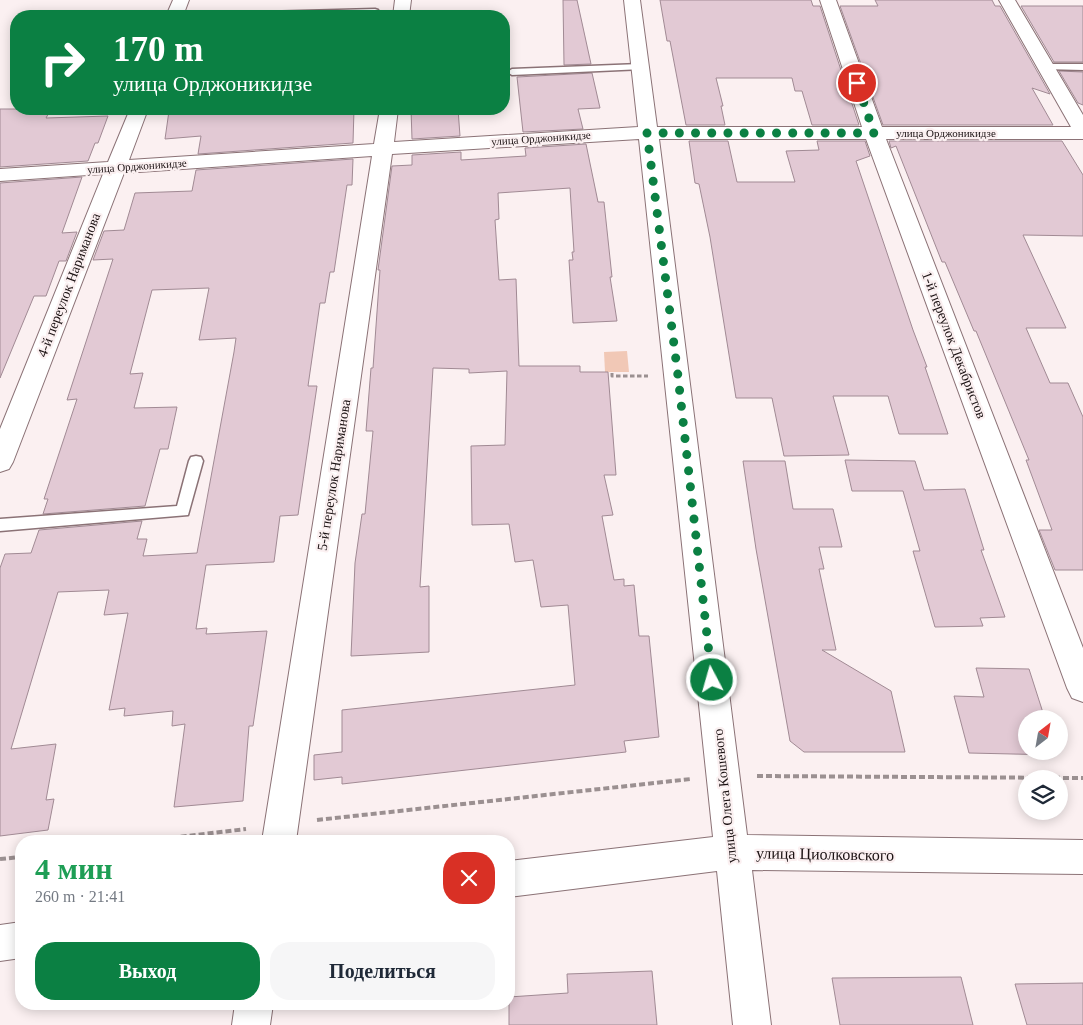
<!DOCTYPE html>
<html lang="ru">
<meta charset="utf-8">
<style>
:root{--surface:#fff;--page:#f6f6f7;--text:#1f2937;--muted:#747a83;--accent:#0b8043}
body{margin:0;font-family:Georgia,serif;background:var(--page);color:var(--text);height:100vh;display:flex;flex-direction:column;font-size:19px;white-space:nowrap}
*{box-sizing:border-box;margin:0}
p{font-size:16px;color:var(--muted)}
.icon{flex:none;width:28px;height:28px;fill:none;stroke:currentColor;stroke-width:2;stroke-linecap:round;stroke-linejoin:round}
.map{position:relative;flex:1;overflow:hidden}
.sheet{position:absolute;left:15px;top:835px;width:500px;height:175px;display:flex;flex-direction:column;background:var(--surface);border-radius:20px;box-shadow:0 2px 12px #0003}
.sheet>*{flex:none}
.banner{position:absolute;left:10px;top:10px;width:500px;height:105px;border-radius:20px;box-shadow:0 2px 12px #0003;background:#0b8043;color:#fff;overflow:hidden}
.needle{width:32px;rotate:31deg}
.fabs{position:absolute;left:1018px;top:710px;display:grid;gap:10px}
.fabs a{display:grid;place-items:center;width:50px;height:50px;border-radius:50%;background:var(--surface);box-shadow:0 2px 12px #0003;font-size:25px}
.pin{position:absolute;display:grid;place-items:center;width:42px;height:42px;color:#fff;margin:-21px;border:2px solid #fff;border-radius:50%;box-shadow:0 1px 5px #0007}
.me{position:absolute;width:55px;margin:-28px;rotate:354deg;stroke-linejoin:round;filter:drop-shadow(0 0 4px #0008)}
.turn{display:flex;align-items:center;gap:18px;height:105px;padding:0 20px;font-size:22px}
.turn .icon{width:65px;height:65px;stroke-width:2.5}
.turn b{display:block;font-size:35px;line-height:42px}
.round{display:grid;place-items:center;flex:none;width:52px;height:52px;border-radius:20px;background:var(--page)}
.overview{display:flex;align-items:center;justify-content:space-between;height:85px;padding:0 20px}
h1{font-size:30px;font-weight:600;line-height:38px;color:#1e9e55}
.action{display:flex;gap:10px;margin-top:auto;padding:10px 20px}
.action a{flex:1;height:58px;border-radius:20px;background:var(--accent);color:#fff;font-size:20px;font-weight:600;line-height:58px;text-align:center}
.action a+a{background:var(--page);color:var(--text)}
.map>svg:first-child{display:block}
</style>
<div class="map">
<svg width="1083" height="1025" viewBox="0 0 1083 1025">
<rect width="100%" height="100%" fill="#fbf0f1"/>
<path fill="#f1c8b6" d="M 627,351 L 629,372 L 605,372 L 604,352 Z"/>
<g fill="#e2c9d4" stroke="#a18a94">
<path d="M 563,0 L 577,0 L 591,64 L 564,65 Z"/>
<path d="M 660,0 L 811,0 L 813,6 L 820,6 L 859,125 L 812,125 L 802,91 L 795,91 L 792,78 L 716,78 L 723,106 L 721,106 L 725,125 L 686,125 L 670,41 L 667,41 Z"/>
<path d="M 875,0 L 992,0 L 995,6 L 1000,6 L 1050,94 L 1032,88 L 1053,125 L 883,125 L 840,6 L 878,6 Z"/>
<path d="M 1021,6 L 1083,6 L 1083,62 L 1054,62 Z"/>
<path d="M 1059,71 L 1083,72 L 1083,105 L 1078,103 Z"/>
<path d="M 592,73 L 600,108 L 578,109 L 583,129 L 523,132 L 517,77 Z"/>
<path d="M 0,109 L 51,109 L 46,118 L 108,116 L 98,143 L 95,143 L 88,161 L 0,167 Z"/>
<path d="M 204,109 L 354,109 L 353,143 L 198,154 L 201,136 L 165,139 L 169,111 Z"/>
<path d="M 411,109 L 458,109 L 460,136 L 412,139 Z"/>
<path d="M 689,141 L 728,141 L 737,182 L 795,182 L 786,151 L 819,150 L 817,141 L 865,141 L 870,156 L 856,161 L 913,330 L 927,367 L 925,367 L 948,434 L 899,434 L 888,396 L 833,396 L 849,455 L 784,456 L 772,398 L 736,398 L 710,237 L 699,184 L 695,183 Z"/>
<path d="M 889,141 L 1062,141 L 1083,175 L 1083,236 L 1023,235 L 1066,328 L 1026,328 L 1050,383 L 1068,383 L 1083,417 L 1083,570 L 1055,570 L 1039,530 L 1052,530 L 1026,460 L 1029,460 L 976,331 L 974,331 L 945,262 L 942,262 L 896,146 L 891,148 Z"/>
<path d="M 586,144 L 598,202 L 604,202 L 612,277 L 610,277 L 617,321 L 573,323 L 569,260 L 573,260 L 572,252 L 574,252 L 570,188 L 498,193 L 499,219 L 495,220 L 499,280 L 516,279 L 519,366 L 580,366 L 580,372 L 608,372 L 616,475 L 604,475 L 613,515 L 602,516 L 614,580 L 624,579 L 624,586 L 634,585 L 639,636 L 649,636 L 659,737 L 624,741 L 626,752 L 342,784 L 342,777 L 314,780 L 314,755 L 342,752 L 342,710 L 575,685 L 568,605 L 541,607 L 533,560 L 515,562 L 509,524 L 472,525 L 471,446 L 505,445 L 507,371 L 469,373 L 469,369 L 433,368 L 420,587 L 429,586 L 429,652 L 351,656 L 355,563 L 362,514 L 365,514 L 373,431 L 366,431 L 371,368 L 373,368 L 380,270 L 378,270 L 392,166 L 412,165 L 412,155 L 461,152 L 461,160 L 526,156 L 525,148 Z"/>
<path d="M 353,159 L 352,185 L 347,185 L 334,272 L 330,272 L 325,303 L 320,303 L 308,386 L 317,386 L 298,515 L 280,516 L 274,562 L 206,565 L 196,629 L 207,628 L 206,634 L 267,631 L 253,726 L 249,726 L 243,801 L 174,807 L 185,724 L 172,726 L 173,711 L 124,716 L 125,708 L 109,710 L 128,613 L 104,615 L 109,590 L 58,592 L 11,749 L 56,744 L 46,800 L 54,799 L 48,830 L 0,836 L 0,568 L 5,554 L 31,553 L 39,530 L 142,521 L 137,539 L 147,539 L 143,556 L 197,553 L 234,352 L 236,338 L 199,340 L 209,288 L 152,290 L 130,374 L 143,373 L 134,408 L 177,407 L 168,449 L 160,449 L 145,506 L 43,514 L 48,499 L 44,499 L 77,399 L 67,400 L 113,259 L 93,260 L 104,231 L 124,230 L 135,193 L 192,191 L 196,170 Z"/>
<path d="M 82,177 L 62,233 L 77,232 L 66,261 L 59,261 L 46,296 L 34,296 L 0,378 L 0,183 Z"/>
<path d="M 845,460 L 915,461 L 924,490 L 965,489 L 984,550 L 981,550 L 1005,617 L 980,618 L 983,626 L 935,627 L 913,551 L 920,551 L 903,491 L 852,491 Z"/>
<path d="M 743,461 L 785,461 L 793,509 L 833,509 L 842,547 L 819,547 L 824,569 L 819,569 L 836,650 L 822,650 L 891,691 L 905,752 L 804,752 L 790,741 L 756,549 Z"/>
<path d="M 976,668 L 1029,669 L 1045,719 L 1026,719 L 1026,751 L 1055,751 L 1056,755 L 969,753 L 954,696 L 984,697 Z"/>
<path d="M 652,971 L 657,1025 L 509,1025 L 509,997 L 568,993 L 567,974 Z"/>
<path d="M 961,977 L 973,1025 L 840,1025 L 832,978 Z"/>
<path d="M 1083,983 L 1083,1025 L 1027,1025 L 1015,984 Z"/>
</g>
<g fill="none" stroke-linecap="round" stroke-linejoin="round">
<defs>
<g id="lane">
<path d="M 375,9 L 378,10 L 378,14 L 320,16 L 220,16 L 225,13 Z"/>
<path d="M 640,64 L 645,67 L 643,69 L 512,75 L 507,72 L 512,69 Z"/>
<path d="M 1046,64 L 1083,64 L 1083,70 L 1043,69 L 1041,67 Z"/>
<path d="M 196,456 L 201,457 L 203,461 L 188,515 L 0,531 L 0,519 L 177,506 L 189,461 L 191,457 Z"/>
</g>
<g id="street">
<path d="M 173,0 L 189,0 L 183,16 L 166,16 Z"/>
<path d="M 395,0 L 411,0 L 409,16 L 393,16 Z"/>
<path d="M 624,0 L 640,0 L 657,127 L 862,127 L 820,0 L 836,0 L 882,127 L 1071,127 L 999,0 L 1015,0 L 1083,115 L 1083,139 L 886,139 L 1083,648 L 1083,702 L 1072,698 L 1067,688 L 866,139 L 659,139 L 747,835 L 1083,840 L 1083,874 L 752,870 L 771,1025 L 733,1025 L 717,871 L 509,897 L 509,861 L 713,837 L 639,139 L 392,154 L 296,841 L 262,841 L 372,156 L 124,173 L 13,462 L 9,469 L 0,472 L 0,429 L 103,174 L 0,181 L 0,169 L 108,162 L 130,109 L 148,109 L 129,160 L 374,144 L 380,109 L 398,109 L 394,142 L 638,127 Z"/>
<path d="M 21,922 L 21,958 L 0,961 L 0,925 Z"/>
<path d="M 235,1004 L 273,1004 L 270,1025 L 232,1025 Z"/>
</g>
</defs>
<use href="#lane" stroke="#8b7276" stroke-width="3"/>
<use href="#street" stroke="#8b7276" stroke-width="2"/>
<path stroke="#9b9091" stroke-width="3" stroke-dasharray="4.5 2.5" stroke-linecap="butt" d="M 612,373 L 612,376 L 648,376"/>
<g stroke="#9b9091" stroke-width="4" stroke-dasharray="6 3" stroke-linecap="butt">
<path d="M 757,776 L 1083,778"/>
<path d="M 317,820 L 691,779"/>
<path d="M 145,841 L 246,829"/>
<path d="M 0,859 L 21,857"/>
</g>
<use href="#lane" fill="#fff" fill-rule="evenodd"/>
<use href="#street" fill="#fff" fill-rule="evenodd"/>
</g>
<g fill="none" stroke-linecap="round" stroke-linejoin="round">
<path stroke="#0b8043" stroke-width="9" stroke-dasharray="0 16.2" d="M 712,680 L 678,376 L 647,133 L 874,133 L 857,83"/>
</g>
<g text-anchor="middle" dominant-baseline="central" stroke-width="4.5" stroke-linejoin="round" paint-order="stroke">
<g font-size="11" fill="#1b1213" stroke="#fbf0f1">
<text x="946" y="133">улица Орджоникидзе</text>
<text transform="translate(541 138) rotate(-4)">улица Орджоникидзе</text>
<text transform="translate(137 166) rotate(-4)">улица Орджоникидзе</text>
</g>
<g font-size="14" fill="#1b1213" stroke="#fbf0f1">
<text transform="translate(69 285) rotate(-69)">4-й переулок Нариманова</text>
<text transform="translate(954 345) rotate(69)">1-й переулок Декабристов</text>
<text transform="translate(334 475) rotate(-81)">5-й переулок Нариманова</text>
<text transform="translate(725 796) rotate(-96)">улица Олега Кошевого</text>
</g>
<g font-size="16" fill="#1b1213" stroke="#fbf0f1">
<text transform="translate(825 854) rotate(1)">улица Циолковского</text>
</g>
</g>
</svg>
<div class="fabs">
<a><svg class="needle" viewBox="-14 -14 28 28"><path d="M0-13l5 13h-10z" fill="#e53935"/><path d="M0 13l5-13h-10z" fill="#747a83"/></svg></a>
<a><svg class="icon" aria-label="layers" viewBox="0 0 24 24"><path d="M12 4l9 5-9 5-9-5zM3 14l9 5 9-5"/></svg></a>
</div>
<div class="pin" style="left:857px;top:83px;background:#d93025"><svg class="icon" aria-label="arrive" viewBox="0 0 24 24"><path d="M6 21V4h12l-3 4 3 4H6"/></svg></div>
<svg class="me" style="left:712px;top:680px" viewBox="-20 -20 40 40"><circle r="17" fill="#0b8043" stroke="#fff" stroke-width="3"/><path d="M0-11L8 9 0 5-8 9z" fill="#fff"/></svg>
<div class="banner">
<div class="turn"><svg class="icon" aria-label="right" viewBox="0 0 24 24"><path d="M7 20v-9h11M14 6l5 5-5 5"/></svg><div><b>170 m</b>улица Орджоникидзе</div></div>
</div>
<section class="sheet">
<div class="overview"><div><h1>4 мин</h1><p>260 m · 21:41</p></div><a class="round" style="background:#d93025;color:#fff"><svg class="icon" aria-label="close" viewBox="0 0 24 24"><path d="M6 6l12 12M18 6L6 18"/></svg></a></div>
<div class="action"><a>Выход</a><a>Поделиться</a></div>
</section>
</div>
